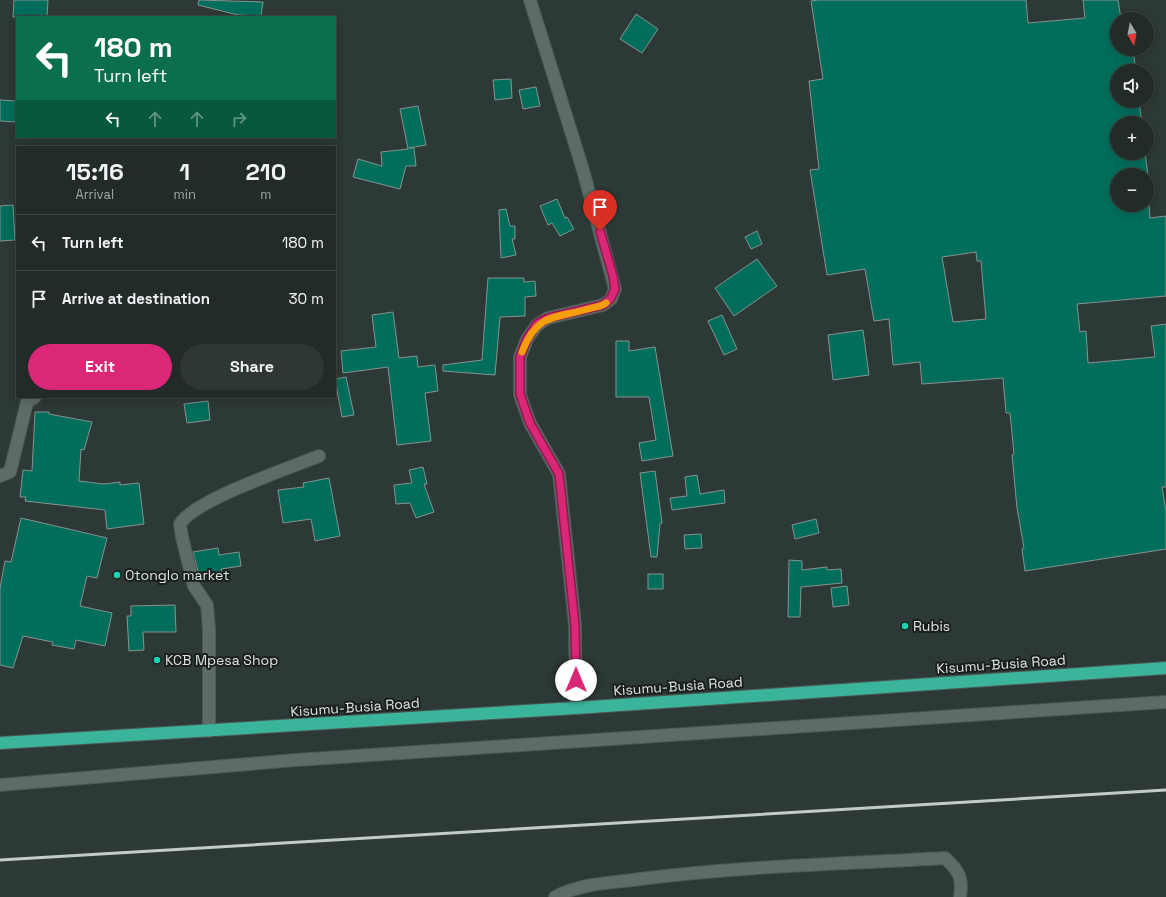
<!DOCTYPE html>
<meta charset="utf-8">
<style>
:root{--surface:#222b28;--page:#2e3734;--text:#f1f3f6;--muted:#a2a7a8;--line:#3f4745;--accent:#db2777}
body{margin:0;font-family:"Space Grotesk",sans-serif;background:var(--page);color:var(--text);height:100vh;display:flex;flex-direction:column;font-size:15px;white-space:nowrap}
*{box-sizing:border-box;margin:0}
p{font-size:13px;color:var(--muted)}
.icon{flex:none;width:22px;height:22px;fill:none;stroke:currentColor;stroke-width:2;stroke-linecap:round;stroke-linejoin:round}
.map{position:relative;flex:1;overflow:hidden}
.side{position:absolute;left:16px;top:146px;width:320px;height:252px;display:flex;flex-direction:column;background:var(--surface);border-radius:0px;box-shadow:0 2px 10px #0003,0 0 0 1px var(--line)}
.side>*{flex:none}
.top-card{position:absolute;left:16px;top:16px;width:320px;height:122px;border-radius:0px;box-shadow:0 2px 10px #0003,0 0 0 1px var(--line);background:#0b6e4f;color:#fff;overflow:hidden}
.needle{width:26px;rotate:170deg}
.fabs{position:absolute;left:1110px;top:12px;display:grid;gap:8px}
.fabs a{display:grid;place-items:center;width:44px;height:44px;border-radius:50%;background:var(--surface);box-shadow:0 2px 10px #0003,0 0 0 1px var(--line);font-size:20px}
.pin{position:absolute;display:grid;place-items:center;width:34px;height:34px;color:#fff;margin:-41px -17px;border-radius:50% 50% 50% 0;rotate:-45deg;box-shadow:0 0 4px #0007}
.pin .icon{rotate:45deg}
.me{position:absolute;width:44px;margin:-22px;rotate:0deg;stroke-linejoin:round;filter:drop-shadow(0 0 3px #0008)}
.turn{display:flex;align-items:center;gap:14px;height:84px;padding:0 12px;font-size:18px}
.turn .icon{width:52px;height:52px;stroke-width:2.5}
.turn b{display:block;font-size:28px;line-height:34px}
.lanes{display:flex;align-items:center;height:38px;padding:0 12px;background:#0003;justify-content:center;gap:20px;direction:ltr}
.lanes .off{opacity:.35}
.eta{display:flex;justify-content:space-evenly;align-items:center;height:68px;text-align:center}
.eta b{font-size:24px;font-weight:800;line-height:28px}
.action{display:flex;gap:8px;margin-top:auto;padding:8px 12px}
.action a{flex:1;height:46px;border-radius:24px;background:var(--accent);color:#fff;font-size:16px;font-weight:800;line-height:46px;text-align:center}
.action a+a{background:var(--page);color:var(--text)}
ul{padding:0;list-style:none}
li{display:flex;align-items:center;gap:12px;height:56px;padding:0 12px;border-top:1px solid var(--line)}
li div{flex:1}
li b{display:block;font-size:15px}
li em{font-style:normal}
.map>svg:first-child{display:block}
</style>
<div class="map">
<svg width="1166" height="897" viewBox="0 0 1166 897">
<rect width="100%" height="100%" fill="#2d3936"/>
<g fill="#016d5b" stroke="#869490" fill-rule="evenodd">
<path d="M 14,0 L 48,0 L 47,17 L 13,17 Z"/>
<path d="M 199,0 L 263,2 L 261,16 L 238,15 L 198,5 Z"/>
<path d="M 819,0 L 1026,0 L 1028,23 L 1085,18 L 1083,0 L 1118,0 L 1121,19 L 1117,19 L 1117,49 L 1133,49 L 1136,71 L 1117,71 L 1117,101 L 1139,101 L 1142,123 L 1117,123 L 1117,153 L 1145,153 L 1148,175 L 1117,175 L 1117,205 L 1149,205 L 1150,218 L 1166,216 L 1166,296 L 1077,304 L 1080,332 L 1086,331 L 1088,363 L 1155,357 L 1151,326 L 1166,324 L 1166,487 L 1162,487 L 1166,511 L 1166,549 L 1025,571 L 1022,549 L 1024,548 L 1017,508 L 1012,455 L 1014,454 L 1010,413 L 1006,413 L 1003,378 L 922,384 L 920,362 L 893,365 L 889,319 L 874,321 L 865,269 L 827,275 L 810,170 L 819,169 L 809,81 L 823,79 L 811,1 ZM 976,252 L 977,261 L 981,261 L 986,319 L 953,322 L 942,257 Z"/>
<path d="M 636,14 L 658,29 L 642,53 L 620,39 Z"/>
<path d="M 511,79 L 512,98 L 495,100 L 493,80 Z"/>
<path d="M 536,87 L 540,106 L 523,109 L 519,90 Z"/>
<path d="M 0,100 L 17,101 L 17,122 L 0,121 Z"/>
<path d="M 418,106 L 426,145 L 409,148 L 414,148 L 416,166 L 406,166 L 400,189 L 353,177 L 358,159 L 382,166 L 381,152 L 408,149 L 400,109 Z"/>
<path d="M 557,199 L 565,218 L 567,217 L 574,229 L 560,236 L 552,223 L 548,225 L 540,206 Z"/>
<path d="M 13,205 L 15,240 L 0,241 L 0,206 Z"/>
<path d="M 506,209 L 510,226 L 515,226 L 515,239 L 512,239 L 516,255 L 501,258 L 499,210 Z"/>
<path d="M 757,231 L 762,244 L 751,249 L 745,237 Z"/>
<path d="M 757,259 L 777,286 L 734,316 L 715,288 Z"/>
<path d="M 488,278 L 524,278 L 524,282 L 535,281 L 536,296 L 525,297 L 525,316 L 500,317 L 495,375 L 443,371 L 443,365 L 482,360 Z"/>
<path d="M 393,312 L 399,358 L 417,356 L 418,367 L 435,365 L 438,391 L 425,393 L 431,441 L 397,445 L 388,367 L 343,373 L 341,351 L 376,347 L 372,315 Z"/>
<path d="M 722,315 L 737,349 L 724,355 L 708,321 Z"/>
<path d="M 863,330 L 869,375 L 833,380 L 828,335 Z"/>
<path d="M 616,341 L 629,341 L 629,351 L 655,347 L 673,456 L 642,461 L 639,443 L 656,440 L 649,397 L 616,397 Z"/>
<path d="M 346,377 L 354,415 L 342,417 L 335,379 Z"/>
<path d="M 208,401 L 210,420 L 187,423 L 184,404 Z"/>
<path d="M 35,412 L 49,412 L 49,414 L 92,422 L 84,450 L 81,449 L 79,481 L 104,484 L 120,482 L 120,485 L 139,483 L 144,524 L 107,529 L 105,510 L 25,501 L 26,497 L 20,497 L 23,470 L 32,471 Z"/>
<path d="M 423,467 L 427,484 L 424,484 L 434,512 L 416,518 L 410,503 L 396,504 L 394,485 L 412,483 L 409,470 Z"/>
<path d="M 655,471 L 662,523 L 660,524 L 657,557 L 651,557 L 640,473 Z"/>
<path d="M 697,475 L 700,494 L 724,490 L 725,503 L 672,510 L 670,498 L 687,496 L 685,477 Z"/>
<path d="M 329,478 L 340,536 L 315,541 L 311,519 L 283,523 L 278,490 L 304,487 L 303,483 Z"/>
<path d="M 21,518 L 107,538 L 97,578 L 87,576 L 80,606 L 112,613 L 105,646 L 76,640 L 74,649 L 52,645 L 53,642 L 23,636 L 13,668 L 0,665 L 0,588 L 5,561 L 11,562 Z"/>
<path d="M 816,519 L 819,533 L 795,539 L 792,525 Z"/>
<path d="M 701,534 L 702,548 L 685,549 L 684,535 Z"/>
<path d="M 218,548 L 219,555 L 239,552 L 241,566 L 221,569 L 222,576 L 200,579 L 193,552 Z"/>
<path d="M 789,560 L 802,561 L 802,570 L 827,567 L 827,570 L 841,569 L 842,583 L 801,587 L 800,617 L 788,617 Z"/>
<rect x="648" y="574" width="15" height="15"/>
<path d="M 847,586 L 849,605 L 833,607 L 831,588 Z"/>
<path d="M 175,605 L 176,632 L 143,632 L 144,650 L 129,651 L 127,616 L 131,616 L 131,606 Z"/>
</g>
<g fill="none" stroke-linecap="round" stroke-linejoin="round">
<defs>
<g id="street">
<path d="M 530,0 L 583,170 L 615,289 L 611,299 L 603,305 L 548,318 L 537,325 L 527,339 L 520,357 L 520,395 L 530,423 L 559,474 L 575,625 L 576,708"/>
<path d="M 0,476 L 10,472 L 27,402 L 35,397"/>
<path d="M 209,731 L 209,629 L 207,605 L 194,586 L 182,537 L 180,524 C 194,500 290,468 319,456"/>
<path d="M 0,785 L 296,760 L 1166,702"/>
<path d="M 555,897 C 580,883 612,883 640,879 C 741,866 844,864 945,858 C 959,871 963,877 960,897"/>
</g>
<path id="highway" d="M 0,743 L 576,708 L 1166,668"/>
</defs>
<use href="#street" stroke="#4d5754" stroke-width="14"/>
<use href="#highway" stroke="#4d5754" stroke-width="14"/>
<use href="#street" stroke="#5e6b67" stroke-width="12"/>
<use href="#highway" stroke="#3ab49b" stroke-width="12"/>
<path stroke="#c2cbc8" stroke-width="3" d="M 0,860 L 1166,790"/>
</g>
<g fill="none" stroke-linecap="round" stroke-linejoin="round">
<defs>
<path id="route" d="M 576,680 L 575,625 L 559,474 L 530,423 L 520,394 L 520,357 L 527,339 L 537,324 L 548,318 L 603,305 L 611,298 L 615,289 L 613,276 L 600,231"/>
</defs>
<use href="#route" stroke="#8e194d" stroke-width="10"/>
<use href="#route" stroke="#db2777" stroke-width="7"/>
<path stroke="#f59e0b" stroke-width="7" d="M 522,352 C 537,313 553,319 588,309 C 594,307 601,307 606,303"/>
</g>
<g fill="#12d5b4" stroke="#1a1f1d" stroke-width="1.5">
<circle cx="117" cy="575" r="4"/>
<circle cx="905" cy="626" r="4"/>
<circle cx="157" cy="660" r="4"/>
</g>
<g text-anchor="middle" dominant-baseline="central" stroke-width="4" stroke-linejoin="round" paint-order="stroke">
<g font-size="14" fill="#dde5e2" stroke="#1a1f1d" text-anchor="start">
<text x="125" y="575">Otonglo market</text>
<text x="913" y="626">Rubis</text>
<text x="165" y="660">KCB Mpesa Shop</text>
</g>
<g font-size="14" fill="#dde5e2" stroke="#1a1f1d">
<text transform="translate(1001 664) rotate(-4)">Kisumu-Busia Road</text>
<text transform="translate(678 686) rotate(-4)">Kisumu-Busia Road</text>
<text transform="translate(355 707) rotate(-4)">Kisumu-Busia Road</text>
</g>
</g>
</svg>
<div class="fabs">
<a><svg class="needle" viewBox="-14 -14 28 28"><path d="M0-13l5 13h-10z" fill="#e53935"/><path d="M0 13l5-13h-10z" fill="#a2a7a8"/></svg></a>
<a><svg class="icon" aria-label="sound" viewBox="0 0 24 24"><path d="M4 9h4l5-4v14l-5-4H4zM17 9q2 3 0 6"/></svg></a>
<a>+</a>
<a>−</a>
</div>
<div class="pin" style="left:600px;top:231px;background:#d93025"><svg class="icon" aria-label="arrive" viewBox="0 0 24 24"><path d="M6 21V4h12l-3 4 3 4H6"/></svg></div>
<svg class="me" style="left:576px;top:680px" viewBox="-20 -20 40 40"><circle r="19" fill="#fff"/><path d="M0-13L10 11 0 6-10 11z" fill="#db2777"/></svg>
<div class="top-card">
<div class="turn"><svg class="icon" aria-label="left" viewBox="0 0 24 24"><path d="M17 20v-9H6M10 6l-5 5 5 5"/></svg><div><b>180 m</b>Turn left</div></div>
<div class="lanes"><svg class="icon" aria-label="left" viewBox="0 0 24 24"><path d="M17 20v-9H6M10 6l-5 5 5 5"/></svg><svg class="icon off" aria-label="ahead" viewBox="0 0 24 24"><path d="M12 20V5M6 11l6-6 6 6"/></svg><svg class="icon off" aria-label="ahead" viewBox="0 0 24 24"><path d="M12 20V5M6 11l6-6 6 6"/></svg><svg class="icon off" aria-label="right" viewBox="0 0 24 24"><path d="M7 20v-9h11M14 6l5 5-5 5"/></svg></div>
</div>
<section class="side">
<div class="eta">
<div><b>15:16</b><p>Arrival</p></div>
<div><b>1</b><p>min</p></div>
<div><b>210</b><p>m</p></div>
</div>
<ul>
<li><svg class="icon" aria-label="left" viewBox="0 0 24 24"><path d="M17 20v-9H6M10 6l-5 5 5 5"/></svg><div><b>Turn left</b></div><em>180 m</em></li>
<li><svg class="icon" aria-label="arrive" viewBox="0 0 24 24"><path d="M6 21V4h12l-3 4 3 4H6"/></svg><div><b>Arrive at destination</b></div><em>30 m</em></li>
</ul>
<div class="action"><a>Exit</a><a>Share</a></div>
</section>
</div>
